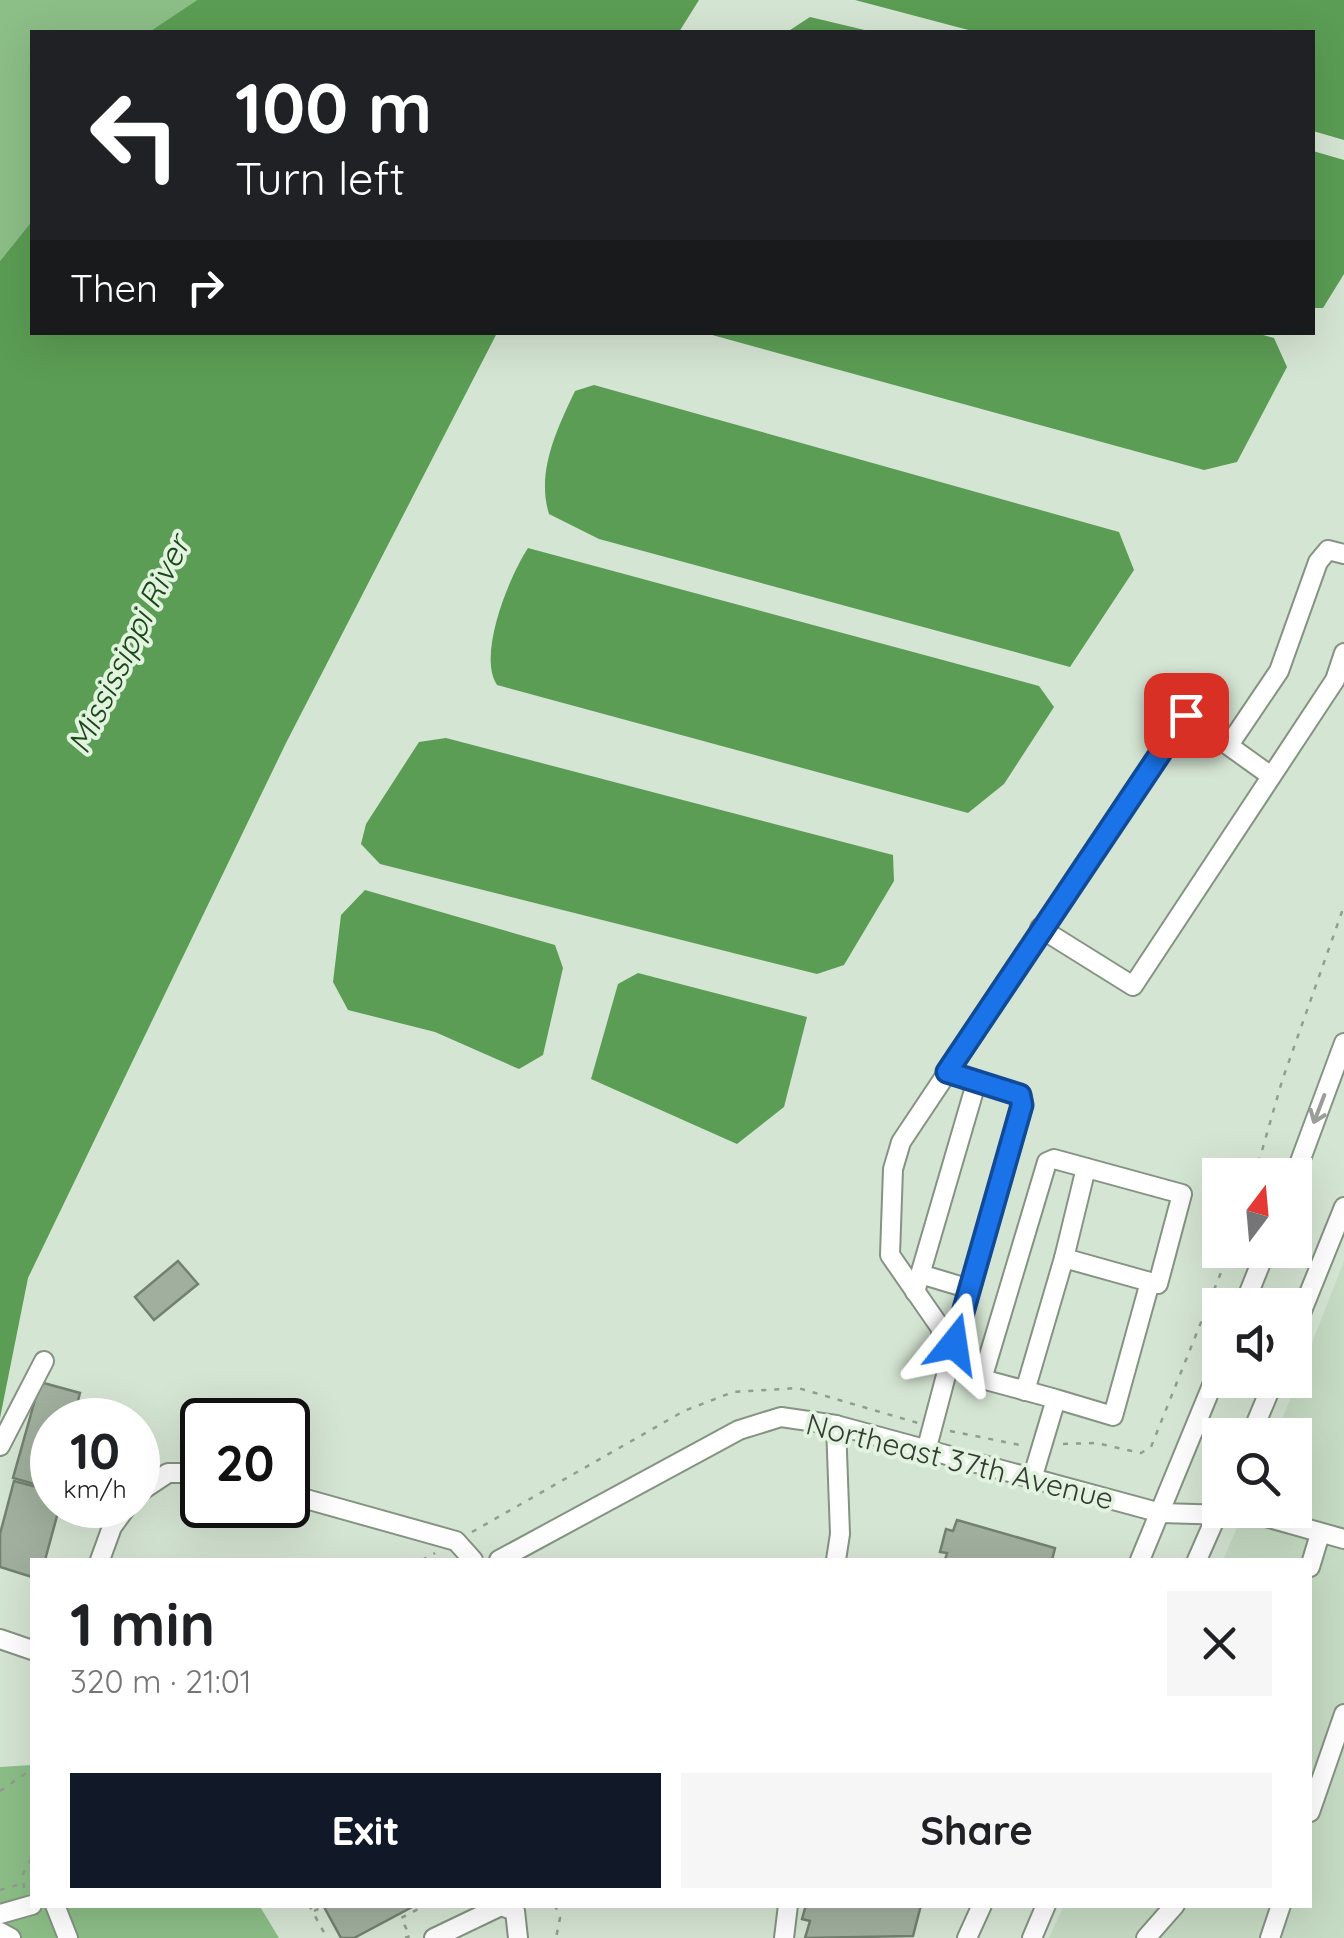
<!DOCTYPE html>
<meta charset="utf-8">
<style>
:root{--surface:#fff;--page:#f6f6f6;--text:#202124;--muted:#757577;--accent:#111827}
body{margin:0;font-family:Quicksand,sans-serif;background:var(--page);color:var(--text);height:100vh;display:flex;flex-direction:column;font-size:38px;white-space:nowrap}
*{box-sizing:border-box;margin:0}
p{font-size:32px;color:var(--muted)}
.icon{flex:none;width:55px;height:55px;fill:none;stroke:currentColor;stroke-width:2;stroke-linecap:round;stroke-linejoin:round}
.map{position:relative;flex:1;overflow:hidden}
.panel{position:absolute;left:30px;top:1558px;width:1282px;height:350px;display:flex;flex-direction:column;background:var(--surface);border-radius:0px;box-shadow:0 10px 40px #0002}
.panel>*{flex:none}
.banner{position:absolute;left:30px;top:30px;width:1285px;height:305px;border-radius:0px;box-shadow:0 10px 40px #0002;background:#202124;color:#fff;overflow:hidden}
.needle{width:65px;rotate:16deg}
.buttons{position:absolute;left:1202px;top:1158px;display:grid;gap:20px}
.buttons a{display:grid;place-items:center;width:110px;height:110px;border-radius:0px;background:var(--surface);box-shadow:0 10px 40px #0002;font-size:50px}
.speed{position:absolute;left:30px;top:1398px;display:flex;gap:20px;font-size:50px;font-weight:700;text-align:center}
.speed>*{display:grid;place-content:center;width:130px;height:130px;border-radius:50%;background:var(--surface);box-shadow:0 10px 40px #0002;line-height:1}
.speed small{font-size:25px;font-weight:400}
.speed .limit{border:5px solid #111;border-radius:15px;background:#fff;color:#111}
.pin{position:absolute;display:grid;place-items:center;width:85px;height:85px;color:#fff;margin:-42px;border-radius:20px;box-shadow:0 5px 15px #0006}
.me{position:absolute;width:110px;margin:-55px;rotate:15deg;stroke-linejoin:round;filter:drop-shadow(0 0 8px #0008)}
.turn{display:flex;align-items:center;gap:35px;height:210px;padding:0 40px;font-size:45px}
.turn .icon{width:130px;height:130px;stroke-width:2.5}
.turn b{display:block;font-size:70px;line-height:85px}
.then{display:flex;align-items:center;height:95px;padding:0 40px;background:#0003;gap:20px;font-size:38px}
.round{display:grid;place-items:center;flex:none;width:105px;height:105px;border-radius:0px;background:var(--page)}
.overview{display:flex;align-items:center;justify-content:space-between;height:170px;padding:0 40px}
h1{font-size:60px;font-weight:800;line-height:75px}
.button{display:flex;gap:20px;margin-top:auto;padding:20px 40px}
.button a{flex:1;height:115px;border-radius:0px;background:var(--accent);color:#fff;font-size:40px;font-weight:800;line-height:115px;text-align:center}
.button a+a{background:var(--page);color:var(--text)}
.map>svg:first-child{display:block}
</style>
<div class="map">
<svg width="1344" height="1938" viewBox="0 0 1344 1938">
<rect width="100%" height="100%" fill="#d5e5d3"/>
<path fill="#c6dbc3" d="M 1344,1261 L 1344,1938 L 1049,1938 L 1064,1905 L 1310,1905 L 1310,1560 L 1223,1560 L 1245,1510 L 1295,1510 L 1295,1435 L 1276,1435 Z"/>
<g fill="#8cbe87">
<path d="M 0,0 L 197,0 L 149,32 L 32,32 L 32,221 L 0,261 Z"/>
<path d="M 32,1765 L 32,1905 L 259,1905 L 279,1938 L 0,1938 L 0,1767 Z"/>
</g>
<g fill="#5b9d54">
<path d="M 197,0 L 699,0 L 679,32 L 149,32 Z"/>
<path d="M 855,0 L 1344,0 L 1344,140 L 1313,131 L 1312,32 L 976,32 Z"/>
<path d="M 810,17 L 873,32 L 787,32 Z"/>
<path d="M 1313,151 L 1344,160 L 1344,274 L 1323,308 L 1313,308 Z"/>
<path d="M 32,221 L 32,332 L 497,333 L 286,743 L 28,1278 L 0,1418 L 0,261 Z"/>
<path d="M 705,333 L 1256,333 L 1274,338 L 1287,367 L 1237,462 L 1204,470 Z"/>
<path d="M 594,385 L 1119,532 L 1134,570 L 1070,667 L 599,539 L 549,514 C 536,472 557,429 575,391 Z"/>
<path d="M 528,548 L 1039,686 L 1054,707 L 1004,784 L 968,813 L 497,685 C 477,655 509,577 528,548 Z"/>
<path d="M 446,738 L 893,855 L 894,881 L 844,965 L 817,974 L 380,864 L 361,844 L 366,824 L 419,742 Z"/>
<path d="M 365,890 L 555,945 L 563,968 L 543,1055 L 519,1069 L 435,1032 L 348,1010 L 333,982 L 341,915 Z"/>
<path d="M 638,973 L 807,1017 L 784,1107 L 737,1144 L 591,1079 L 618,984 Z"/>
</g>
<g fill="#a0af9e" stroke="#728170" stroke-width="2.5">
<path d="M 178,1261 L 198,1284 L 154,1320 L 135,1297 Z"/>
<path d="M 40,1382 L 80,1393 L 73,1420 L 52,1420 L 52,1489 L 13,1478 Z"/>
<path d="M 14,1481 L 52,1491 L 52,1505 L 60,1505 L 45,1560 L 32,1560 L 32,1577 L 0,1567 L 0,1534 Z"/>
<path d="M 957,1520 L 1055,1548 L 1052,1560 L 945,1560 L 947,1553 L 940,1552 L 946,1529 L 953,1531 Z"/>
<path d="M 323,1905 L 416,1905 L 354,1938 L 341,1938 Z"/>
<path d="M 806,1905 L 921,1905 L 913,1936 L 805,1938 L 810,1921 L 802,1919 Z"/>
</g>
<g fill="none" stroke-linecap="round" stroke-linejoin="round">
<defs>
<g id="minor">
<path d="M 1229,745 L 1279,671 L 1318,562 L 1328,550 L 1344,554"/>
<path d="M 1040,928 L 1133,986 L 1335,680 L 1344,653"/>
<path d="M 947,1071 L 1021,1095 L 1023,1105 L 951,1358"/>
<path d="M 1295,1175 L 1344,1043"/>
<path d="M 1064,1258 L 1086,1168"/>
<path d="M 920,1274 L 970,1289"/>
<path d="M 915,1292 L 977,1080"/>
<path d="M 1244,1305 L 1266,1250"/>
<path d="M 1295,1328 L 1344,1207"/>
<path d="M 1025,1391 L 1064,1258 L 1150,1282"/>
<path d="M 836,1425 L 840,1534 L 836,1560"/>
<path d="M 1251,1435 L 1274,1380"/>
<path d="M 0,1446 L 44,1361"/>
<path d="M 926,1451 L 949,1364 L 940,1327 L 890,1255 L 893,1169 L 901,1142 L 1186,715 L 1271,776"/>
<path d="M 1032,1479 L 1056,1399 L 982,1379 L 1047,1162 L 1054,1159 L 1182,1194 L 1158,1284 L 1150,1282 L 1113,1416 L 1056,1399"/>
<path d="M 138,1493 L 168,1473 L 202,1473"/>
<path d="M 288,1494 L 456,1541 L 473,1560"/>
<path d="M 100,1560 L 112,1527 L 128,1505"/>
<path d="M 499,1560 L 739,1430 L 781,1417 L 836,1425 L 1161,1513 L 1262,1516 L 1344,1539"/>
<path d="M 1140,1560 L 1220,1366"/>
<path d="M 1197,1560 L 1219,1510"/>
<path d="M 1310,1567 L 1320,1534"/>
<path d="M 0,1639 L 32,1650"/>
<path d="M 1310,1812 L 1344,1714"/>
<path d="M 55,1905 L 68,1938"/>
<path d="M 0,1914 L 32,1905"/>
<path d="M 0,1932 L 11,1938"/>
<path d="M 434,1938 L 501,1906 L 515,1911 L 518,1938"/>
<path d="M 784,1938 L 788,1905"/>
<path d="M 967,1938 L 982,1905"/>
<path d="M 1032,1938 L 1046,1905"/>
<path d="M 1146,1938 L 1175,1905"/>
<path d="M 1270,1938 L 1281,1905"/>
</g>
</defs>
<use href="#minor" stroke="#849382" stroke-width="22"/>
<g stroke="#919d8f" stroke-width="2.5" stroke-dasharray="5 8" stroke-linecap="butt">
<path d="M 1255,1175 L 1282,1081 L 1344,906"/>
<path d="M 950,1431 L 1025,1446"/>
<path d="M 1063,1444 L 1096,1443 L 1141,1453 L 1151,1447 L 1230,1250"/>
<path d="M 472,1532 L 684,1411 L 733,1392 L 798,1388 L 918,1423"/>
<path d="M 422,1560 L 435,1553"/>
<path d="M 0,1791 L 32,1769"/>
<path d="M 24,1888 L 23,1874 L 32,1857"/>
<path d="M 0,1890 L 21,1884"/>
<path d="M 309,1905 L 327,1938"/>
<path d="M 555,1905 L 560,1918 L 556,1938"/>
<path d="M 314,1911 L 324,1906"/>
<path d="M 405,1938 L 410,1936 L 401,1918 L 426,1905"/>
</g>
<use href="#minor" stroke="#fff" stroke-width="18"/>
</g>
<defs><path id="oneway-shaft" d="M-6 0H5M1.5-3L5.5 0L1.5 3" fill="none" stroke-width="1.6" stroke-linecap="round" stroke-linejoin="round" transform="scale(2.5)"/></defs>
<use stroke="#9a9d9a" href="#oneway-shaft" transform="translate(1319 1109) rotate(111)"/>
<g fill="none" stroke-linecap="round" stroke-linejoin="round">
<defs>
<path id="route" d="M 954,1344 L 1022,1105 L 1020,1095 L 947,1072 L 1186,715"/>
</defs>
<use href="#route" stroke="#114b97" stroke-width="25"/>
<use href="#route" stroke="#1a73e8" stroke-width="18"/>
</g>
<g text-anchor="middle" dominant-baseline="central" stroke-width="8" stroke-linejoin="round" paint-order="stroke">
<g font-size="30" fill="#353b34" stroke="#e2f3e0">
<text transform="translate(960 1461) rotate(14)">Northeast 37th Avenue</text>
</g>
<g font-size="32" font-style="italic" fill="#194716" stroke="#e2f3e0">
<text transform="translate(128 644) rotate(-64)">Mississippi River</text>
</g>
</g>
</svg>
<div class="buttons">
<a><svg class="needle" viewBox="-14 -14 28 28"><path d="M0-13l5 13h-10z" fill="#e53935"/><path d="M0 13l5-13h-10z" fill="#757577"/></svg></a>
<a><svg class="icon" aria-label="sound" viewBox="0 0 24 24"><path d="M4 9h4l5-4v14l-5-4H4zM17 9q2 3 0 6"/></svg></a>
<a><svg class="icon" aria-label="search" viewBox="0 0 24 24"><circle cx="10" cy="10" r="6"/><path d="M15 15l6 6"/></svg></a>
</div>
<div class="speed"><div>10<small>km/h</small></div><div class="limit">20</div></div>
<div class="pin" style="left:1186px;top:715px;background:#d93025"><svg class="icon" aria-label="arrive" viewBox="0 0 24 24"><path d="M6 21V4h12l-3 4 3 4H6"/></svg></div>
<svg class="me" style="left:954px;top:1344px" viewBox="-20 -20 40 40"><path d="M0-17L14 15 0 8-14 15z" fill="#1a73e8" stroke="#fff" stroke-width="4"/></svg>
<div class="banner">
<div class="turn"><svg class="icon" aria-label="left" viewBox="0 0 24 24"><path d="M17 20v-9H6M10 6l-5 5 5 5"/></svg><div><b>100 m</b>Turn left</div></div>
<div class="then">Then<svg class="icon" aria-label="right" viewBox="0 0 24 24"><path d="M7 20v-9h11M14 6l5 5-5 5"/></svg></div>
</div>
<section class="panel">
<div class="overview"><div><h1>1 min</h1><p>320 m · 21:01</p></div><a class="round"><svg class="icon" aria-label="close" viewBox="0 0 24 24"><path d="M6 6l12 12M18 6L6 18"/></svg></a></div>
<div class="button"><a>Exit</a><a>Share</a></div>
</section>
</div>
